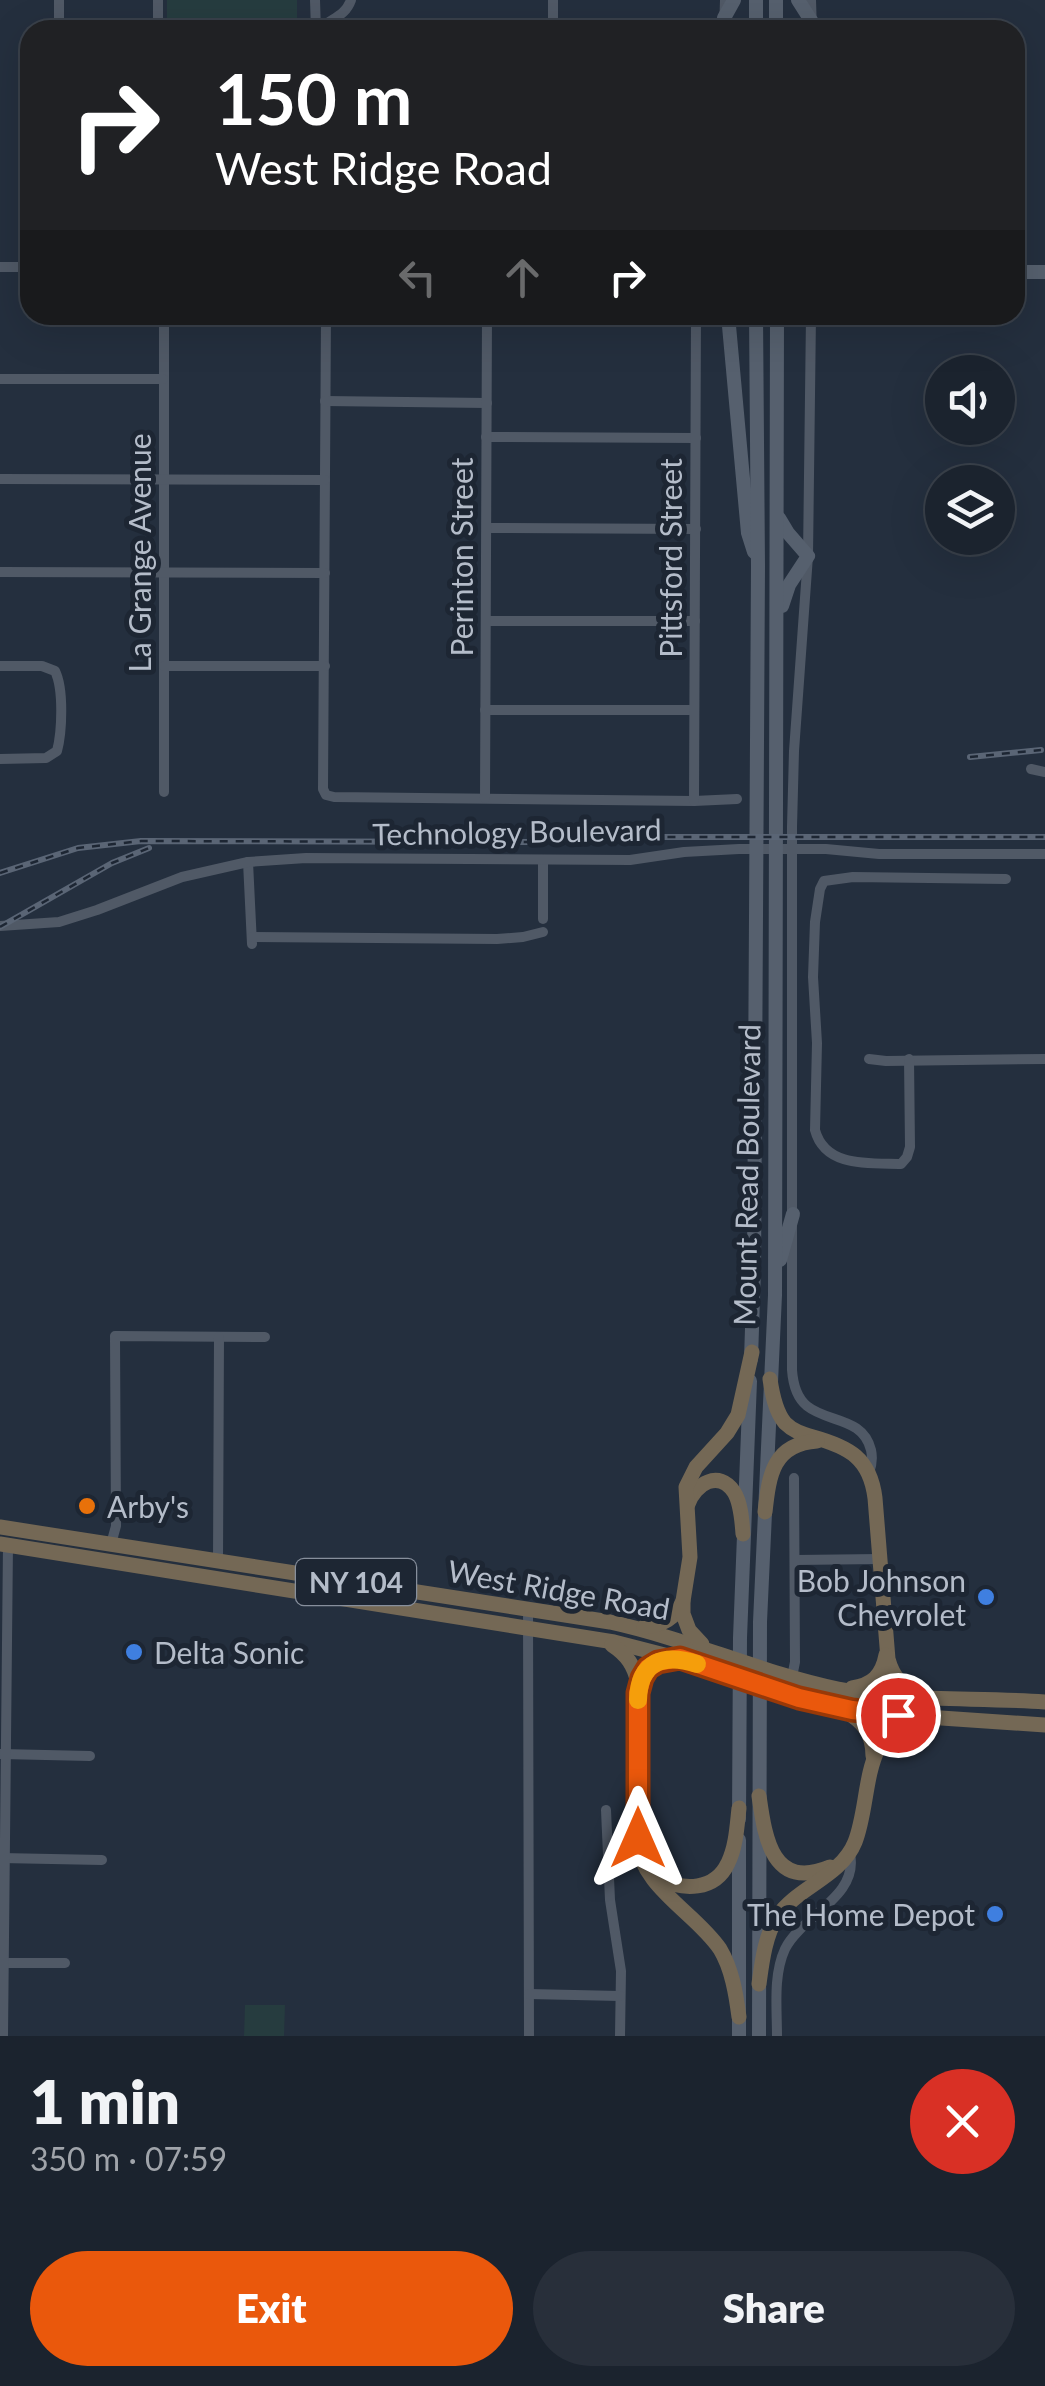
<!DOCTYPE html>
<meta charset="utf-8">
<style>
:root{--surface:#1b232e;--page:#282f3a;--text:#f1f3f6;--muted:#a0a4aa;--line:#39404a;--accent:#ea580c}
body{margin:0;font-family:Lato,sans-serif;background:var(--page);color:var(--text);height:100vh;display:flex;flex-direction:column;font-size:38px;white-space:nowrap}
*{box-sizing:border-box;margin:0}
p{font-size:32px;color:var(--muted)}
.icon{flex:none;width:55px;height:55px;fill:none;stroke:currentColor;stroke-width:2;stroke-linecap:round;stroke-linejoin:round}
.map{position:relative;height:2036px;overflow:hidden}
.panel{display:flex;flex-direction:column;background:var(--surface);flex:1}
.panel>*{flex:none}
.hud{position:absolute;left:20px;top:20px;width:1005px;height:305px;border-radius:30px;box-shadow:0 10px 40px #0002,0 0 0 2px var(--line);background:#202124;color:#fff;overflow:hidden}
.controls{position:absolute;left:925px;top:355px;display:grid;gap:20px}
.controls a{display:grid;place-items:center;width:90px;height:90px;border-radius:50%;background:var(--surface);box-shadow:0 10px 40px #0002,0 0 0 2px var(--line);font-size:50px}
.pin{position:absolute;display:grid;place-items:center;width:85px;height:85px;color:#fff;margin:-42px;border:5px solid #fff;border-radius:50%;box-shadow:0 2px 10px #0007}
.me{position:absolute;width:110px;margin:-55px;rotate:0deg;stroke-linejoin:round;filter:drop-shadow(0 0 8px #0008)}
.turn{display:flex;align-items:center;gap:35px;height:210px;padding:0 30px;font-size:45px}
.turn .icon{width:130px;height:130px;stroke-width:2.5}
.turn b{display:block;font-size:70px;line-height:85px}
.lanes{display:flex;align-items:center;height:95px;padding:0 30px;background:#0003;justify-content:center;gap:50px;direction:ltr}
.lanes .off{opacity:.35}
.round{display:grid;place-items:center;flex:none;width:105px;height:105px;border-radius:52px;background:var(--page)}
.summary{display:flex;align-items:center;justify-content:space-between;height:170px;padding:0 30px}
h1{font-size:60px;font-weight:800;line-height:75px}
.primary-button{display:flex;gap:20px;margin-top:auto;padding:20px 30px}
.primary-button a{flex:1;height:115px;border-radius:60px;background:var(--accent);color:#fff;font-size:40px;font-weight:800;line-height:115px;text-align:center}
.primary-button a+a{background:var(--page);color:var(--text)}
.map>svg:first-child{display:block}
</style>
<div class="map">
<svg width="1045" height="2036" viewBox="0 0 1045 2036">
<rect width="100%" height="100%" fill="#242f3e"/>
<g fill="#263c3f">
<rect x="167" y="0" width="130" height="30"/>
<path d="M 245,2005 L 285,2005 L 284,2036 L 244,2036 Z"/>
</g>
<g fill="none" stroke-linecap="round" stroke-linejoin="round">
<g stroke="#505966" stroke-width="10">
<path d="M 315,0 L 316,30"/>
<path d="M 553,0 L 553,30"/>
<path d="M 811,0 L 812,30"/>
<path d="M 59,30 L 59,0"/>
<path d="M 158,30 L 158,0"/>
<path d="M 319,30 C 331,18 345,17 351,0"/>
<path d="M 724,30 L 725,0"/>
<path d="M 0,267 L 30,267"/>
<path d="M 164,315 L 164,792"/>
<path d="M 326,315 L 323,789 L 326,795 L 334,797 L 694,801 L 737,799"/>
<path d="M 811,315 L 808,556 L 794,751 L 792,827 L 792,1370 C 793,1384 796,1397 807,1406 C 828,1423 863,1417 871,1450 C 873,1459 872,1465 869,1473"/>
<path d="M 0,379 L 163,379"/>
<path d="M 325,401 L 487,403"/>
<path d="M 486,437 L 696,438"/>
<path d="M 0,479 L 325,480"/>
<path d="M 487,528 L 696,529"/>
<path d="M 0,572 L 325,573"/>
<path d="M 486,621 L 695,621"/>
<path d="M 0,666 L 42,666 L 55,671 C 64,689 62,732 57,751 L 46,758 L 0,759"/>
<path d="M 164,666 L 325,666"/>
<path d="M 485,710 L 694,710"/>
<path d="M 1031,769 L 1045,772"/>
<path d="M 485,798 L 487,315"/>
<path d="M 694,801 L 696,315"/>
<path d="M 248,862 L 252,944"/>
<path d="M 543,919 L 543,860"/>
<path d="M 0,926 L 59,922 L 97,910 L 182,877 L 248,862 L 306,858 L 630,860 L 684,852 L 739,849 L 826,849 L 879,854 L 1045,854"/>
<path d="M 252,937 L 497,939 L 523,937 L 543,932"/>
<path d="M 869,1059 L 886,1061 L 1045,1059"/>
<path d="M 909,1059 L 910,1147 L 907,1157 L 901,1164 C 870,1163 825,1168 815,1130 L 817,1043 L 813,977 L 815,922 L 820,889 L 824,881 L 853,877 L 1006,879"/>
<path d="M 111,1544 L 116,1526 L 115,1336 L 265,1337"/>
<path d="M 795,1560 L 880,1559"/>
<path d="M 218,1561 L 219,1337"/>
<path d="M 528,1609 L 529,2036"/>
<path d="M 792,1677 L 795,1662 L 794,1478"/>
<path d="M 1,1754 L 90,1756"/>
<path d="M 606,1810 L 610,1900 L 621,1971 L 620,2036"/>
<path d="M 1,1858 L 102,1860"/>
<path d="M 1,1963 L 65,1963"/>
<path d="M 529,1994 L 620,1996"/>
<path d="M 3,2036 L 8,1544"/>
<path d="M 777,2036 C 777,2008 773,1975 785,1949 C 801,1916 859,1897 850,1854"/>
</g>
<g stroke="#56606e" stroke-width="14">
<path d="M 776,0 L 776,30"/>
<path d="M 798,0 L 812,22"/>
<path d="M 724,18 L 734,0"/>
<path d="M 756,30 L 756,0"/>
<path d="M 1015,272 L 1045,272"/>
<path d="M 728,315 L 748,533 L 754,552"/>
<path d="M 779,518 L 788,533 L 808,556 L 789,585 L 782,606"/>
<path d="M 780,1260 L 793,1214"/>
<path d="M 751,1359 L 754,1268 L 758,566 L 756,315"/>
<path d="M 739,1819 L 740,1638 L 750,1381"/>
<path d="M 739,2036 L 739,1840"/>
<path d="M 759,2036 L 760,1622 L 775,1295 L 777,315"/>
</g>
<g stroke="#746855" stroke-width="15">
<path d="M 770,1379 C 772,1393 775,1411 785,1423 C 793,1431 802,1434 813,1437 C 849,1447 870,1458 875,1498 L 888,1659 C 893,1678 903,1688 922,1695"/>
<path d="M 688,1504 C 695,1484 719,1469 734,1492 C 741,1503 742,1521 743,1534"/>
<path d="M 765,1512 C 769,1475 773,1444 817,1441"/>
<path d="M 0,1527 L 610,1622 C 688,1639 761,1673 838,1689 C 906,1702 976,1697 1045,1702"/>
<path d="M 0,1544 L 614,1642 L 680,1659 L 790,1695 L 838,1707 L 883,1714 L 1045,1725"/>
<path d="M 644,1627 C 663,1625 675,1619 683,1601"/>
<path d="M 702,1644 L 689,1630 L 683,1614 L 683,1601 L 690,1557 L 686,1487 L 696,1467 L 727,1433 L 738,1415 L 752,1352"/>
<path d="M 612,1645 C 627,1655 634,1665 638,1683 L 637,1839 C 640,1887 695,1912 720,1949 C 732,1969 736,1994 739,2017"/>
<path d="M 852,1688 C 872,1685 882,1676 886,1655"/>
<path d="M 639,1689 C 644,1669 655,1661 675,1659"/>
<path d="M 845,1711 C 864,1722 873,1734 873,1756"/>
<path d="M 759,1796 C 765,1838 772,1891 830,1867"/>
<path d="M 659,1878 C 683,1891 715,1891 728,1863 C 736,1847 737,1826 739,1808"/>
<path d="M 759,1984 C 762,1962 765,1936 777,1917 C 797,1887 841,1877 855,1842 C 872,1799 860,1733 915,1718"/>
</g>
<defs>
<g id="rail">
<path d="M 970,757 L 1041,750"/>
<path d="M 0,873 L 78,848 L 141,841 L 536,842 L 584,837 L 1045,837"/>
<path d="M 0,927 L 112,863 L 149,848"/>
</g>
</defs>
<use href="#rail" stroke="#5a6575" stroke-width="6"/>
<use href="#rail" stroke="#1d2633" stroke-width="2.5" stroke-dasharray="8" stroke-linecap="butt"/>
</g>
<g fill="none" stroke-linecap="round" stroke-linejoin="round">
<defs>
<path id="route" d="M 638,1838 L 638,1693 L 642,1678 L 648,1668 L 658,1662 L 680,1658 L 799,1698 L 852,1710 L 898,1715"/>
</defs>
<use href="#route" stroke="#983908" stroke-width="25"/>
<use href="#route" stroke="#ea580c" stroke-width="18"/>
<path stroke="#f59e0b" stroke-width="18" d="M 638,1700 C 639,1661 664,1653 697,1664"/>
</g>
<circle fill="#e8710a" stroke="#1d2633" stroke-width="4" cx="87" cy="1506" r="10"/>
<g fill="#3f7fe0" stroke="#1d2633" stroke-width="4">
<circle cx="986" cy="1597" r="10"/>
<circle cx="134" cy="1652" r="10"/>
<circle cx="995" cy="1914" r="10"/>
</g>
<g text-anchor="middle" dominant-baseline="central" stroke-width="10" stroke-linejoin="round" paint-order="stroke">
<rect fill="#1d2633" stroke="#878f9c" stroke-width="2.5" x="296" y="1559" width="120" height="46" rx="8"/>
<g font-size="28" font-weight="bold" fill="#b4bcc9">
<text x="356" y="1582">NY 104</text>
</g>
<g font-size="30" fill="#b4bcc9" stroke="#1d2633">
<text transform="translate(139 553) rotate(-90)">La Grange Avenue</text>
<text transform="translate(461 557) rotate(-90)">Perinton Street</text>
<text transform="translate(670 558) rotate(-90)">Pittsford Street</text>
<text transform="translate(517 831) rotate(-1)">Technology Boulevard</text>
<text transform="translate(746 1175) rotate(-89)">Mount Read Boulevard</text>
<text transform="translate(559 1589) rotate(10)">West Ridge Road</text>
</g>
<g font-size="30" fill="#b4bcc9" stroke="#1d2633" text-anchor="start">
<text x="107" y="1506">Arby's</text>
<text x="966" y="1580" text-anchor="end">Bob Johnson<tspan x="966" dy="34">Chevrolet</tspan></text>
<text x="154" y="1652">Delta Sonic</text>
<text x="975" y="1914" text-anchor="end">The Home Depot</text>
</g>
</g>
</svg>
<div class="controls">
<a><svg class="icon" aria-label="sound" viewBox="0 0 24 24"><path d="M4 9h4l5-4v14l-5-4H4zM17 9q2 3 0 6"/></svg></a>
<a><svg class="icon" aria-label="layers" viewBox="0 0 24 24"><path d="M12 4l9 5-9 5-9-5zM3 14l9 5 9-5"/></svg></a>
</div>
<div class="pin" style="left:898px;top:1715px;background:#d93025"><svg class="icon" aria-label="arrive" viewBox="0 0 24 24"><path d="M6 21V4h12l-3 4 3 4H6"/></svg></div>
<svg class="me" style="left:638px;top:1838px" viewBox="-20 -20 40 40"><path d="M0-17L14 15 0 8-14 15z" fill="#ea580c" stroke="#fff" stroke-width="4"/></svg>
<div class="hud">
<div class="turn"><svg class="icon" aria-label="right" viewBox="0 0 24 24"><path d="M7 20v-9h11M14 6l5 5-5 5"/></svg><div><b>150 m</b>West Ridge Road</div></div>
<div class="lanes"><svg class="icon off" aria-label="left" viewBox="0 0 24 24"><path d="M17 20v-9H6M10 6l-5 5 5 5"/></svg><svg class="icon off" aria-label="ahead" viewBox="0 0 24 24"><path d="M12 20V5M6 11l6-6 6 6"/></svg><svg class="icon" aria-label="right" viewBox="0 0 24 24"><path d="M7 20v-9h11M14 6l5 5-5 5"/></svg></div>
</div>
</div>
<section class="panel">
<div class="summary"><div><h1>1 min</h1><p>350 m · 07:59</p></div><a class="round" style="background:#d93025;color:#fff"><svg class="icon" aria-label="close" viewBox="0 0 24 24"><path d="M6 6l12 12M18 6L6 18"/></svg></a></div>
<div class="primary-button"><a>Exit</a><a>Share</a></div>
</section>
